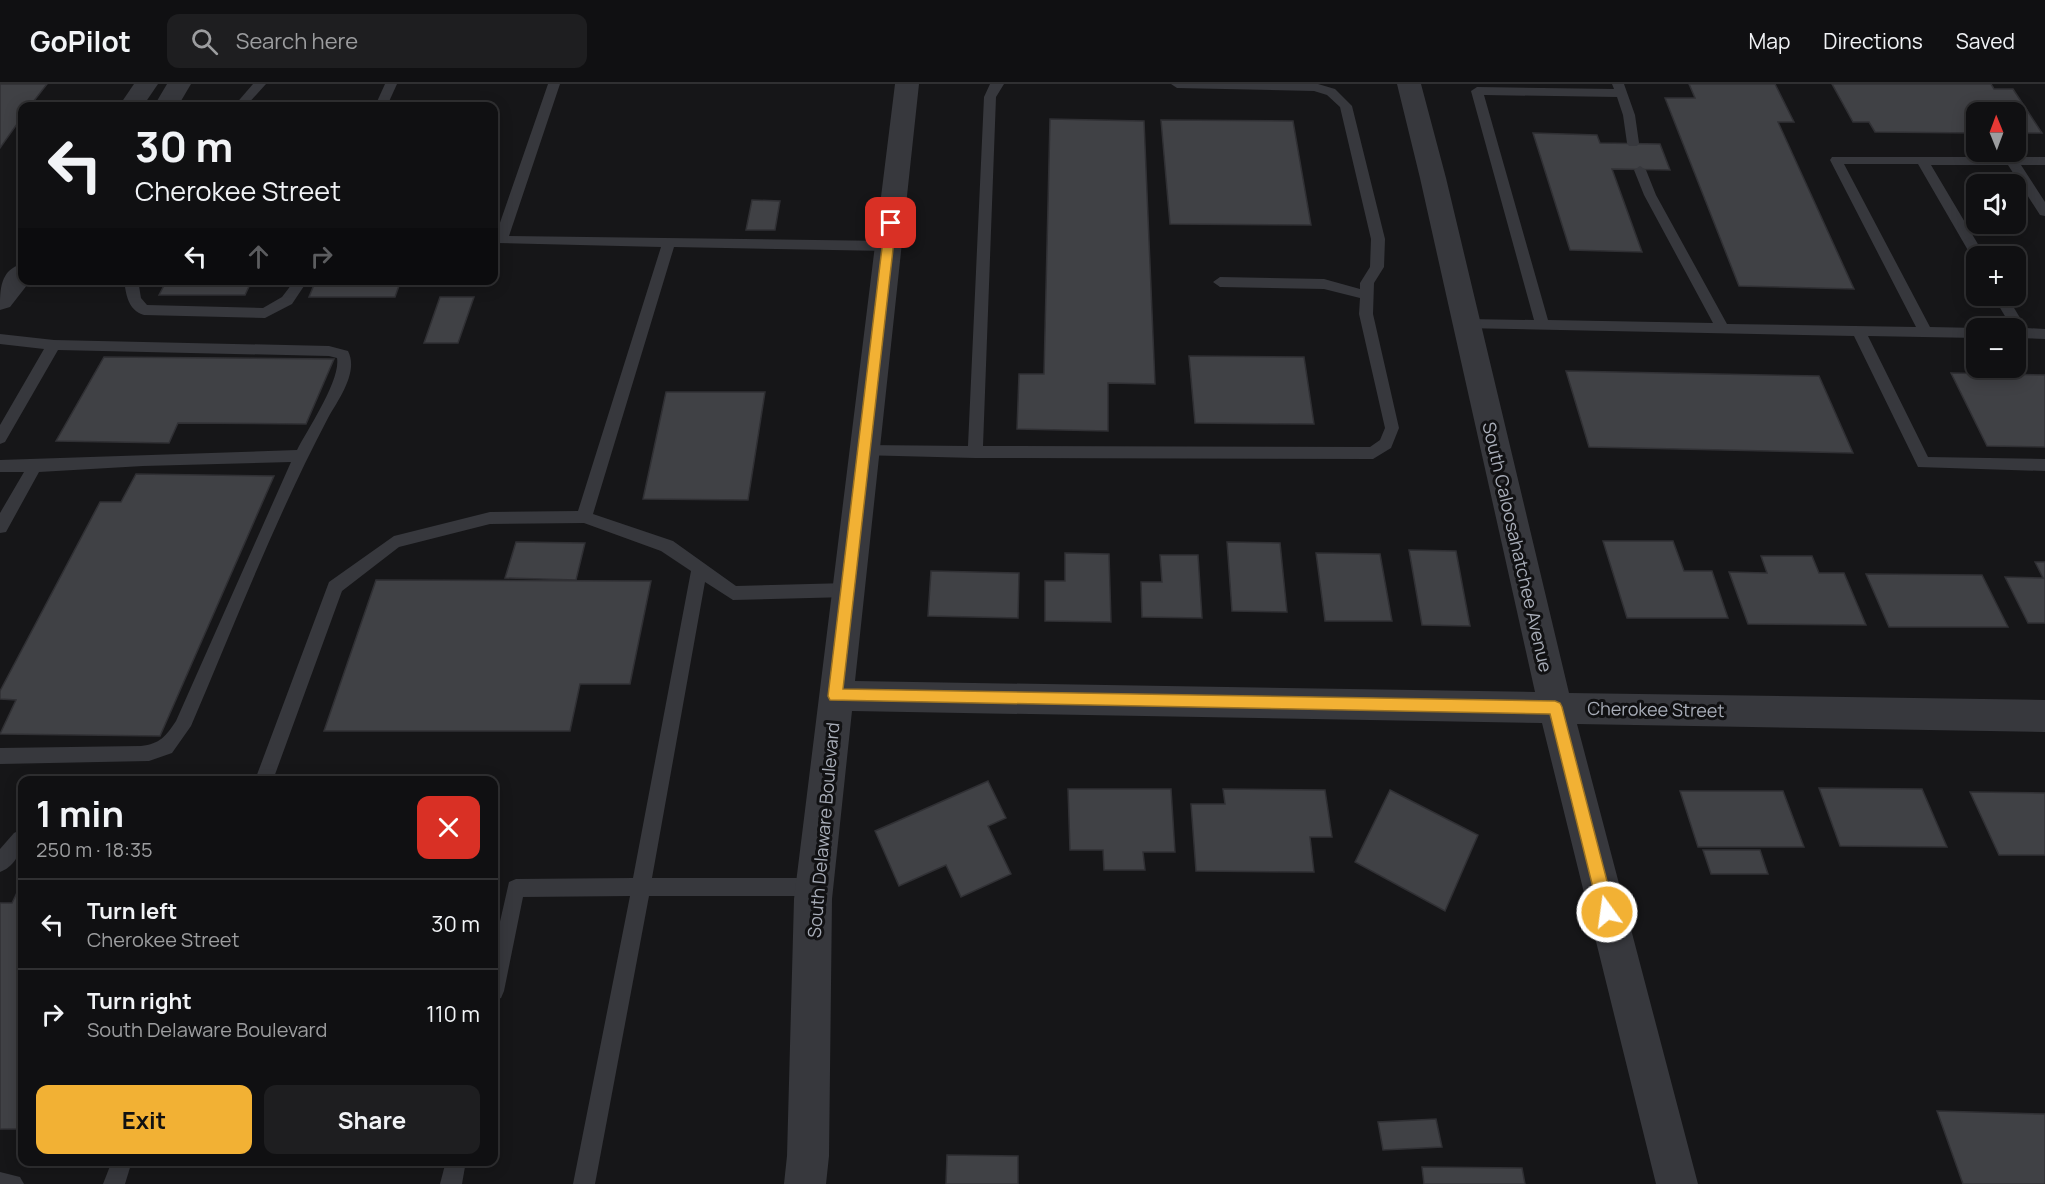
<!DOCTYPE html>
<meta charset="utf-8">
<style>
:root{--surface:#101012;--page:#1e1e20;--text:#f1f3f6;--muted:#9c9d9f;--line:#303032;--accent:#f2b134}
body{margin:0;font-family:Manrope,sans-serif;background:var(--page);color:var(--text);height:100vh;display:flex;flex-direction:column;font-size:22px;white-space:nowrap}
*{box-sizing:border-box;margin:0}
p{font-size:20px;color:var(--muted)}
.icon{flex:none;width:33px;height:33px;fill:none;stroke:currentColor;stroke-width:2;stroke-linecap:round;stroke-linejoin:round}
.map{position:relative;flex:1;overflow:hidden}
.details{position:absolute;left:18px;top:692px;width:480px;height:390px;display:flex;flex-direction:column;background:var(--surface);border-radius:12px;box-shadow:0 3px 15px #0003,0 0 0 2px var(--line)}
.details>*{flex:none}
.banner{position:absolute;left:18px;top:18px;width:480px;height:183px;border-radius:12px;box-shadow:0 3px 15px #0003,0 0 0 2px var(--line);background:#101012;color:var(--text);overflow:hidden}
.needle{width:39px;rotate:359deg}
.controls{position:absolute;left:1966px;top:18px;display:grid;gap:12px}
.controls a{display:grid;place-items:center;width:60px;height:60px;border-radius:12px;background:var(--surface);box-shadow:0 3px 15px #0003,0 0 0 2px var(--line);font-size:30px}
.pin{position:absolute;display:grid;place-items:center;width:51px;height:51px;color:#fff;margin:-26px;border-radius:12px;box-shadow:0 3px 9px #0006}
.me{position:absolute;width:66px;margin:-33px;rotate:346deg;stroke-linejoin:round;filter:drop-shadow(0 0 4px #0008)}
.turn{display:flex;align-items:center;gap:21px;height:126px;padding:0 18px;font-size:27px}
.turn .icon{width:78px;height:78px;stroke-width:2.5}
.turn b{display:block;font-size:42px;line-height:51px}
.lanes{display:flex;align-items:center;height:57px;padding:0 18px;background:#0003;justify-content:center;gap:30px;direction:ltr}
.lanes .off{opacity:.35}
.round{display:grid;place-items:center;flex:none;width:63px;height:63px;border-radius:12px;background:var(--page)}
.overview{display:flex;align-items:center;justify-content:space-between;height:102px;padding:0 18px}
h1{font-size:36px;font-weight:700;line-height:45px}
.primary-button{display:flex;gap:12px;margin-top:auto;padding:12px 18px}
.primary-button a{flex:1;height:69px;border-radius:12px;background:var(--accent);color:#111;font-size:24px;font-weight:700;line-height:69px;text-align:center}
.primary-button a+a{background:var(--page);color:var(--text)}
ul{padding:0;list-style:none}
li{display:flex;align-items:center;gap:18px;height:90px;padding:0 18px;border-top:2px solid var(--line)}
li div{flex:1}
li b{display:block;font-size:22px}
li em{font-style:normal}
header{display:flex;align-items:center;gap:36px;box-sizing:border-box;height:84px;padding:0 30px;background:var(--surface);border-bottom:2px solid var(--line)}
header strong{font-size:28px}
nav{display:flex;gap:33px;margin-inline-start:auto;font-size:21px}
.search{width:420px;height:54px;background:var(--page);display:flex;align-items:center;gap:15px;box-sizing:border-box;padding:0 21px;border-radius:12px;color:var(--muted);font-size:22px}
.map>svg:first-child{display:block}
</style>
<header>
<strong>GoPilot</strong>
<div class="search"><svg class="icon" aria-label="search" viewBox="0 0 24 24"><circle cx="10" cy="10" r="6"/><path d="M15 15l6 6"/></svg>Search here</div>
<nav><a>Map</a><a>Directions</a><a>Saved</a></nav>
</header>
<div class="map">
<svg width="2045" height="1100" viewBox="0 0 2045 1100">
<rect width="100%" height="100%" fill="#161618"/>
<g fill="#404145" stroke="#303034" stroke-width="1.5">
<path d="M 0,0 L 47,0 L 30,22 L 22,22 L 22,33 L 0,64 Z"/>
<path d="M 1689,0 L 1775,0 L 1794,38 L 1778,38 L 1854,205 L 1739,202 L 1665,14 L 1695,14 Z"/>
<path d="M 1832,0 L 1991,0 L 1994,5 L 2013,5 L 2042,49 L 2016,49 L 2016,28 L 1977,28 L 1977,49 L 1875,48 L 1869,38 L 1853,38 Z"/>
<path d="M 264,18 L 339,18 L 337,22 L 262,22 Z"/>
<path d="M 396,19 L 472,20 L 470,22 L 395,22 Z"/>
<path d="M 1050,35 L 1144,37 L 1155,300 L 1108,299 L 1108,347 L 1017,345 L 1019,290 L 1044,290 Z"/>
<path d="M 1161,36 L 1293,37 L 1311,141 L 1170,140 Z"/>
<path d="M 1533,49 L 1597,51 L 1600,59 L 1660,60 L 1670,86 L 1612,85 L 1642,168 L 1570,166 Z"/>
<path d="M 752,116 L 780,117 L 775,146 L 746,146 Z"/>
<path d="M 167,196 L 252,196 L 245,211 L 159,211 Z"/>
<path d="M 316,196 L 401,196 L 395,213 L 309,213 Z"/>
<path d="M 440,213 L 474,213 L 458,259 L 424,259 Z"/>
<path d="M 1189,272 L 1304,273 L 1314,340 L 1195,339 Z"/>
<path d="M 104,273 L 334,275 L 306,340 L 178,339 L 169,359 L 56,357 Z"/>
<path d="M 1566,287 L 1819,292 L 1853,369 L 1589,363 Z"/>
<path d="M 1951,289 L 2045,291 L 2045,363 L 1987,362 Z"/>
<path d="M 666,308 L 765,308 L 748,416 L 643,415 Z"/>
<path d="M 136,390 L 274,392 L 160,652 L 0,650 L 16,616 L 0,615 L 0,607 L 100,418 L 121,418 Z"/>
<path d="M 1603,457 L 1673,457 L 1684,487 L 1712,487 L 1728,534 L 1627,534 Z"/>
<path d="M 516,458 L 585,459 L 576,496 L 505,494 Z"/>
<path d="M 1227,458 L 1280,459 L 1287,528 L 1232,527 Z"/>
<path d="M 1409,466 L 1456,467 L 1470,542 L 1422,541 Z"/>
<path d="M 1065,469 L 1109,470 L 1111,538 L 1045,537 L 1045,497 L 1065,497 Z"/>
<path d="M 1316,469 L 1380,470 L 1392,537 L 1325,537 Z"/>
<path d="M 1160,471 L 1198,471 L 1202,534 L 1142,533 L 1141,498 L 1162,498 Z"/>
<path d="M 1761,472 L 1812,472 L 1819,489 L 1844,489 L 1866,541 L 1748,540 L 1729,488 L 1767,489 Z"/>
<path d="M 2035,478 L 2045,478 L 2045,539 L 2028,539 L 2005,493 L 2043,494 Z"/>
<path d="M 931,487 L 1019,489 L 1018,534 L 928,532 Z"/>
<path d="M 1866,490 L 1982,491 L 2008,543 L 1889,543 Z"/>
<path d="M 376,496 L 651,497 L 630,600 L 580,600 L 570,647 L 324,647 Z"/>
<path d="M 988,697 L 1006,734 L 988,742 L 1011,790 L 961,813 L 946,781 L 899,802 L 875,747 Z"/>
<path d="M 1819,704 L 1922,705 L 1947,763 L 1840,762 Z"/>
<path d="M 1068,705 L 1171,705 L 1175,768 L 1143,768 L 1145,786 L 1104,786 L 1103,766 L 1070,766 Z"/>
<path d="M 1223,705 L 1325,706 L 1332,753 L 1310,753 L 1314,788 L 1196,787 L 1191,720 L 1225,720 Z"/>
<path d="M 1390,706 L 1478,751 L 1445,827 L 1355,778 Z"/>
<path d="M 1680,707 L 1783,707 L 1804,763 L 1698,763 Z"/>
<path d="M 1970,708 L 2045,709 L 2045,771 L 1999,771 Z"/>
<path d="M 1703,766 L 1760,766 L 1768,790 L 1711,790 Z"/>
<path d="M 22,798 L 22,1045 L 0,1045 L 0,819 L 12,819 Z"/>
<path d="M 1937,1027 L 2045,1030 L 2045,1100 L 1963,1100 Z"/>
<path d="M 1436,1035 L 1442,1063 L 1383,1066 L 1378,1038 Z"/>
<path d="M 947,1071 L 1018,1072 L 1018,1100 L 946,1100 Z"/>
<path d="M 1422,1083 L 1522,1084 L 1525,1100 L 1424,1100 Z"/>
</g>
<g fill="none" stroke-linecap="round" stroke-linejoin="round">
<g fill="#37383d" fill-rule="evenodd">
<path d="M 253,0 L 266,0 L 246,22 L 234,22 Z"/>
<path d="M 385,0 L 397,0 L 387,22 L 375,22 Z"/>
<path d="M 548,0 L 560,0 L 509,152 L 888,157 L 895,162 L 888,167 L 674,163 L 593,430 L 673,457 L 736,502 L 848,499 L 854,501 L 856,506 L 854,511 L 848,513 L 733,516 L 705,498 L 652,794 L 814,794 L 821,797 L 823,803 L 821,809 L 814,812 L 649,812 L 595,1100 L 573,1100 L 630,812 L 523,813 L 504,907 L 501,914 L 494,917 L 494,864 L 509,798 L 516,795 L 633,794 L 691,487 L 661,467 L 584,439 L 490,440 L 399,463 L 342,507 L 273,696 L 255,696 L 329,498 L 394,452 L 490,428 L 578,427 L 661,163 L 496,159 L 494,156 Z"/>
<path d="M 990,0 L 1004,0 L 996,13 L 983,362 L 1370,363 L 1380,356 L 1385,344 L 1359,230 L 1360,214 L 1324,205 L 1220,203 L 1213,198 L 1220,193 L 1324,195 L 1360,205 L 1360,199 L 1370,183 L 1371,155 L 1340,23 L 1327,11 L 1314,7 L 1177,4 L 1171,0 L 1318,0 L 1335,5 L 1352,22 L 1385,155 L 1384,183 L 1374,199 L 1373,230 L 1399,344 L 1391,364 L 1373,375 L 975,374 L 859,371 L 857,367 L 859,363 L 864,361 L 968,362 L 984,13 Z"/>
<path d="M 1612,0 L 1624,0 L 1635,31 L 1639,59 L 1637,62 L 1629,62 L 1627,59 L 1623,31 L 1617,13 L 1484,11 L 1548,236 L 1713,239 L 1644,111 L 1634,86 L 1640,82 L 1646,86 L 1656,111 L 1727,240 L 1916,243 L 1830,76 L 1832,73 L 2045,73 L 2045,81 L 2021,81 L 2045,118 L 2045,132 L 2040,131 L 2008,81 L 1931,81 L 1985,172 L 1977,172 L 1977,176 L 1973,175 L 1918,80 L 1844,80 L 1930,243 L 1979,244 L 1977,244 L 1977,254 L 1868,252 L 1928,373 L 2045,375 L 2045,387 L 1918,383 L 1854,252 L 1462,244 L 1460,240 L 1462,236 L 1467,235 L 1534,236 L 1471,7 L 1477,3 L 1614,5 Z"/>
<path d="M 124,196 L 138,196 L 141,214 L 147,221 L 263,224 L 282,213 L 295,196 L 308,196 L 292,220 L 265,234 L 144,231 C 128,226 126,211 124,196 Z"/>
<path d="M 1993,212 L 2007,212 L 2026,244 L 2045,245 L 2045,255 L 2016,254 L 2016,244 L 2012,244 Z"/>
<path d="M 0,250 L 54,256 L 329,262 L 348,267 C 359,288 338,316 328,334 C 276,433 235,539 191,642 L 172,669 L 149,677 L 0,680 L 0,664 L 141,662 C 160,660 166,652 176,637 L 291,378 L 143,382 L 39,388 L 6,448 L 0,449 L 0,429 L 24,388 L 0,388 L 0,376 L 297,366 C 307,346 341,296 337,274 L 329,272 L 58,266 L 5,358 L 0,360 L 0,341 L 44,265 L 0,260 Z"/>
<path d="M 20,746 L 22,747 C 22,764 18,781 0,788 L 0,765 L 14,749 Z"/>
<path d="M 112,1077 L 132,1077 L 125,1100 L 103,1100 Z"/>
<path d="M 446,1077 L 466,1077 L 462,1100 L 440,1100 Z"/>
<path d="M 0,1088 L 20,1093 L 24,1100 L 0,1100 Z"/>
</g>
<g fill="#37383d" fill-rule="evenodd">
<path d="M 134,0 L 158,0 L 143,22 L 119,22 Z"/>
<path d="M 167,0 L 191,0 L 178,22 L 154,22 Z"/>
<path d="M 895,0 L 919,0 L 855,597 L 1535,608 L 1420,94 L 1397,0 L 1421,0 L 1446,94 L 1569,609 L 2045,616 L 2045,648 L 1577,640 L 1698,1100 L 1656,1100 L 1542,639 L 852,627 L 832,815 L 829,1072 L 826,1100 L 784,1100 L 787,1072 L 794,815 Z"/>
<path d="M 22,180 L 22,196 L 31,196 L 10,223 L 0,226 C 0,205 0,186 22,180 Z"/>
</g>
</g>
<path fill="#f2b134" stroke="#9d7322" stroke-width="1.5" d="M 891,135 L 896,139 L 843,605 L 1555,617 L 1560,619 L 1562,623 L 1615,828 L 1613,833 L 1607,835 L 1602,833 L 1599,828 L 1550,630 L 830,616 L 828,612 L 885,139 Z"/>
<g text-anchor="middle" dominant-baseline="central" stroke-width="6" stroke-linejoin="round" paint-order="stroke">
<g font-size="18" fill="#a8adb8" stroke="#111113">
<text transform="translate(1518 463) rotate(77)">South Caloosahatchee Avenue</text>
<text transform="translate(1656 625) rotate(1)">Cherokee Street</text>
<text transform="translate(823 746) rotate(-85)">South Delaware Boulevard</text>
</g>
</g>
</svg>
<div class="controls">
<a><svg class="needle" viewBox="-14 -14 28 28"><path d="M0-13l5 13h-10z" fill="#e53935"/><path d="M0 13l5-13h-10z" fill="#9c9d9f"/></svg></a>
<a><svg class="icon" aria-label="sound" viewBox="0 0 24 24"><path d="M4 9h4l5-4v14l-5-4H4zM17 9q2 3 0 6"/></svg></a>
<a>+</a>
<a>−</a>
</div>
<div class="pin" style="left:891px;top:139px;background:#d93025"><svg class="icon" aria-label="arrive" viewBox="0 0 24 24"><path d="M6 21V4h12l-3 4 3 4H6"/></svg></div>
<svg class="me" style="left:1607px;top:828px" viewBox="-20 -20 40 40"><circle r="17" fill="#f2b134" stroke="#fff" stroke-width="3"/><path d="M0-11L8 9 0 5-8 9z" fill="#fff"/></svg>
<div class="banner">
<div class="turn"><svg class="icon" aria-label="left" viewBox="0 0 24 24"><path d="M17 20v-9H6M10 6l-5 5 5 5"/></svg><div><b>30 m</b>Cherokee Street</div></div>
<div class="lanes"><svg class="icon" aria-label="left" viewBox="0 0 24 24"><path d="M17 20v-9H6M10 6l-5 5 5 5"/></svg><svg class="icon off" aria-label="ahead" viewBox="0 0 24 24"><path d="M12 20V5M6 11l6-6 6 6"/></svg><svg class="icon off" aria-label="right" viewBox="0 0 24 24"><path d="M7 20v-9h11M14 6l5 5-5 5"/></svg></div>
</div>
<section class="details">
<div class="overview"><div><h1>1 min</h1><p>250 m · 18:35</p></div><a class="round" style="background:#d93025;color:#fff"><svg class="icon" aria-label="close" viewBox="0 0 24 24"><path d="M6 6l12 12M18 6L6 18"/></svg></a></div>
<ul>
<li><svg class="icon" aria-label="left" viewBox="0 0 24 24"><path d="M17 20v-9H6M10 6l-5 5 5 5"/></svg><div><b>Turn left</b><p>Cherokee Street</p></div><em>30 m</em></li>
<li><svg class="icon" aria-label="right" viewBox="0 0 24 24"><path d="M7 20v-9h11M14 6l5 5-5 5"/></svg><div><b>Turn right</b><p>South Delaware Boulevard</p></div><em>110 m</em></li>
</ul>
<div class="primary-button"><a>Exit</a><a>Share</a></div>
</section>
</div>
